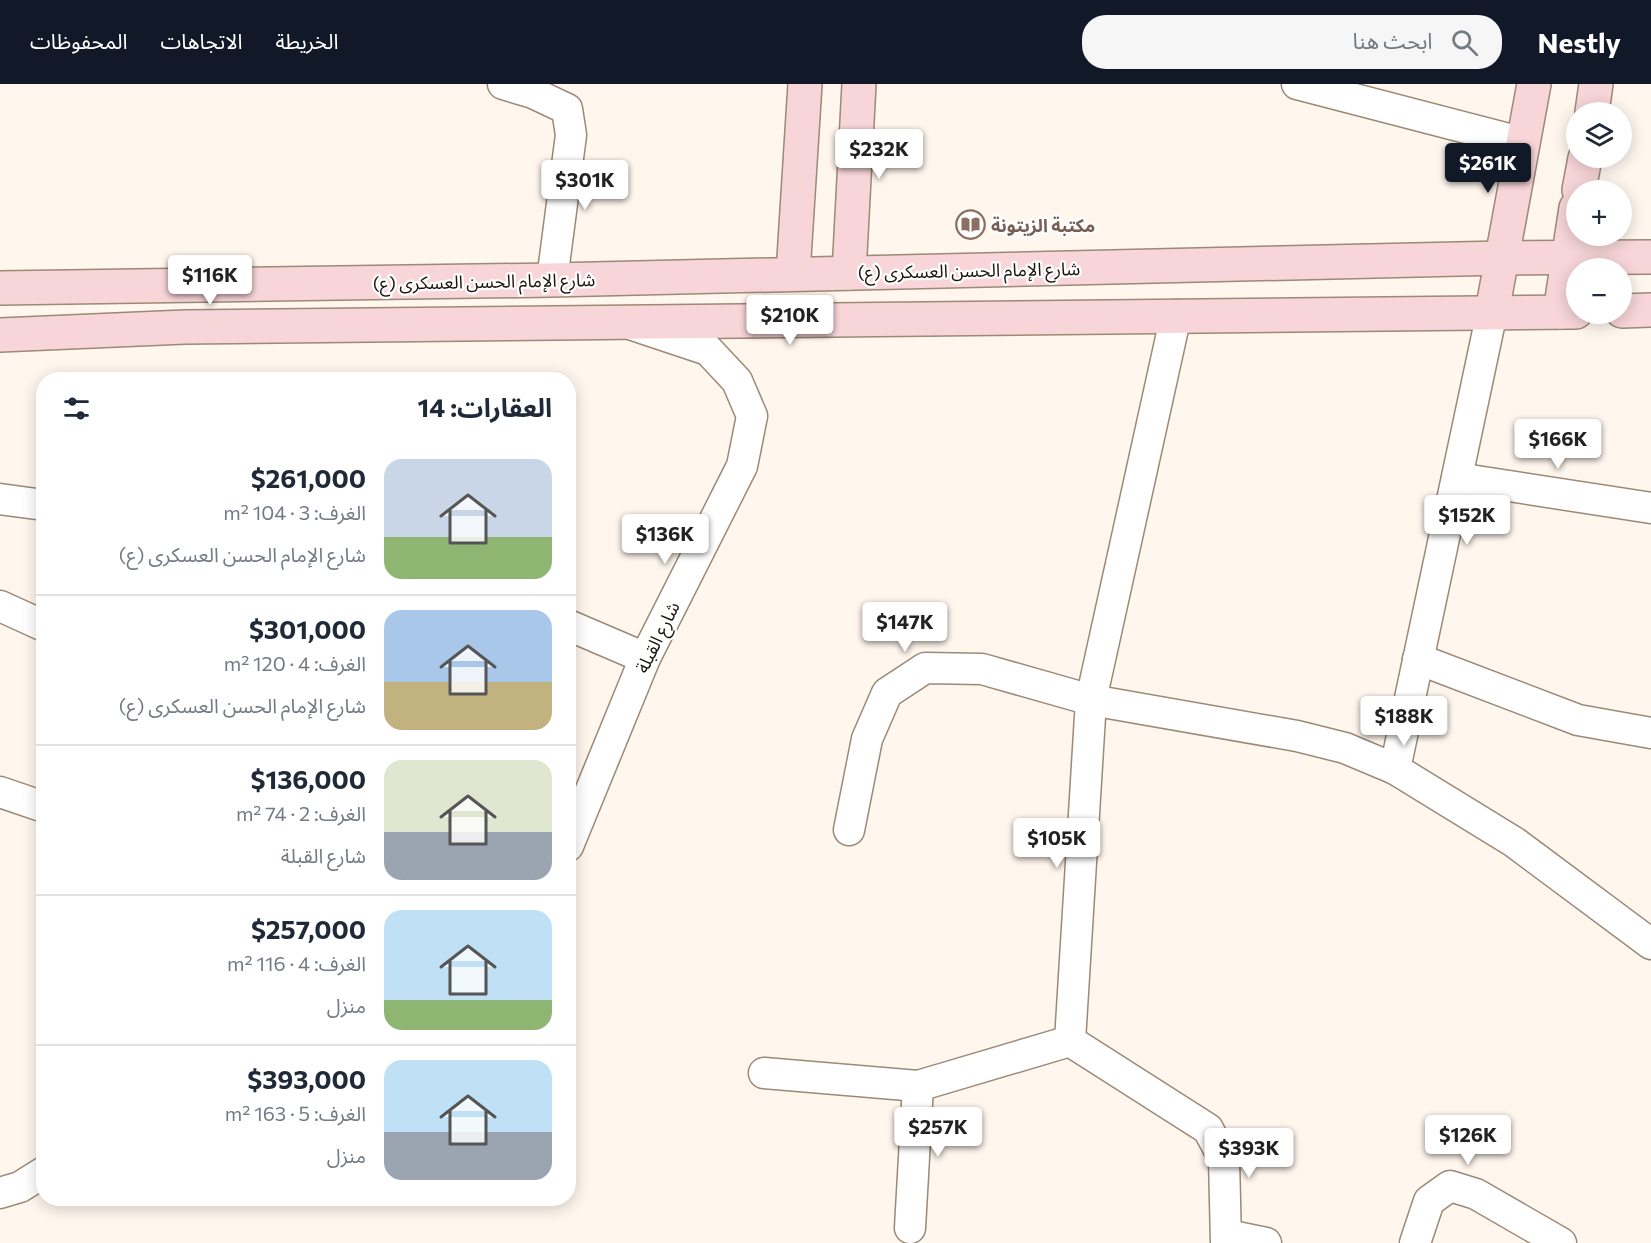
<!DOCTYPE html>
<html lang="ar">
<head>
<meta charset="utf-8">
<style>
	:root { --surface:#fff; --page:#f6f6f7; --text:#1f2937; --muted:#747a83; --line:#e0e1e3; --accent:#111827 }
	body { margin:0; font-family:Commissioner,"Noto Sans Arabic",sans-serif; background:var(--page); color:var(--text); direction:rtl; height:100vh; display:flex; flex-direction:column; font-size:22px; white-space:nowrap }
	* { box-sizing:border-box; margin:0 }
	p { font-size:20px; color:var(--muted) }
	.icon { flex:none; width:33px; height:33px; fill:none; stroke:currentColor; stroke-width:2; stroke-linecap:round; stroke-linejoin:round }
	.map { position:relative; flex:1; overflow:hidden; direction:ltr }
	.drawer { position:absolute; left:36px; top:288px; width:540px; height:834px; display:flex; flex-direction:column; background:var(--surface); border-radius:24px; box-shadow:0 3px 15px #0003; direction:rtl }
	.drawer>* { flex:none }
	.controls { position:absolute; left:1566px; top:18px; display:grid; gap:12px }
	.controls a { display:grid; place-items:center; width:66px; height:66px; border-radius:50%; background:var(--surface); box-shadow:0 3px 15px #0003; font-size:30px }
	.price { position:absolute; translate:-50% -51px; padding:0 14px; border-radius:6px; background:#fff; color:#222; font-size:20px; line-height:39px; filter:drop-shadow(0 2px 3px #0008) }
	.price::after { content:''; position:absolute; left:50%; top:36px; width:18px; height:14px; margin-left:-9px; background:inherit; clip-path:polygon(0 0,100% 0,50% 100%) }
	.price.selected { background:var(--accent); color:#fff }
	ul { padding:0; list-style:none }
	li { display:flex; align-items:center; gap:18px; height:150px; padding:0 24px }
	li+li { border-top:2px solid var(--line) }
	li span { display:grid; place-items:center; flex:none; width:168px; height:120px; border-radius:18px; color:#555 }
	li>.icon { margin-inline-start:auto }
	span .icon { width:72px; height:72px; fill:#fffc; stroke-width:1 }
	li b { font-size:26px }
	h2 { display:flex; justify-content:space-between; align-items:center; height:72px; padding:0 24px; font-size:26px }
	header { display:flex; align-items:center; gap:36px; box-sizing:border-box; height:84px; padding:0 30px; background:var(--accent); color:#fff }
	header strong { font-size:28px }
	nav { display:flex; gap:33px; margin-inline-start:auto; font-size:21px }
	.search { width:420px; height:54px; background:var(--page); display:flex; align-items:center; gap:15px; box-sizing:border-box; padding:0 21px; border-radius:24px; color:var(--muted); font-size:22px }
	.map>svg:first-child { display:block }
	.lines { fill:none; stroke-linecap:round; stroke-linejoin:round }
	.street-casing { stroke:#9c8976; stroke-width:33 }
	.secondary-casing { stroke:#9c8976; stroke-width:36 }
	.street { stroke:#fff; stroke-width:30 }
	.secondary { stroke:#f7d5d8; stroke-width:33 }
	.labels { text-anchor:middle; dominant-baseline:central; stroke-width:4.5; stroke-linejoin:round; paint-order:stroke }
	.education-label { font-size:18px; font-weight:bold; fill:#785e54; stroke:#fff; text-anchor:start }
	.street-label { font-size:18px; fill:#1c150e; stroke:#fff }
</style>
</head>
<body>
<header>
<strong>Nestly</strong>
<div class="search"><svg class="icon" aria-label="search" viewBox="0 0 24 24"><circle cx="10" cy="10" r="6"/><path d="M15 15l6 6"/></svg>ابحث هنا</div>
<nav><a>الخريطة</a><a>الاتجاهات</a><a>المحفوظات</a></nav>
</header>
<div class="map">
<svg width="1651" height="1159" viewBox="0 0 1651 1159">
	<rect width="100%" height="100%" fill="#fff6ee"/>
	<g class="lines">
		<defs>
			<g id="street">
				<path d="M503,0L533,9L567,25L571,51L552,196"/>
				<path d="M1297,0L1524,59"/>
				<path d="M1457,394L1651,424"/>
				<path d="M0,415L44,421"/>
				<path d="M0,522L44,542"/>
				<path d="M568,541L645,574"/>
				<path d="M1418,575L1578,636L1651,649"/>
				<path d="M1395,685L1492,228"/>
				<path d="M0,708L44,723"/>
				<path d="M849,746L867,655L887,609L925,584L982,585L1091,616L1297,652L1345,664L1395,685L1514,758L1651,860"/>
				<path d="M568,762L645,574L742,382L752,332L737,297L708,266L633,241"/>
				<path d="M1070,957L1091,616L1176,231"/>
				<path d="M764,989L918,1002L1070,957L1208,1045L1224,1075L1226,1159"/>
				<path d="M0,1109L20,1103L44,1088"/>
				<path d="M910,1144L918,1002"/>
				<path d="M1227,1151L1266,1159"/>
				<path d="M1415,1159L1429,1117L1450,1102L1476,1110L1561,1159"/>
			</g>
			<g id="secondary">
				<path d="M1592,28L1596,0"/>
				<path d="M1579,106L1585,74"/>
				<path d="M849,189L859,0"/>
				<path d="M793,190L805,0"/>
				<path d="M0,204L552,196L1502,174L1651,173"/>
				<path d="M1622,227L1651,226"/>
				<path d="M1492,228L1534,0"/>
				<path d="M1560,228L1576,124"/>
				<path d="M0,251L185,243L1576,228"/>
			</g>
		</defs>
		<!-- street casing -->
		<use href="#street" class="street-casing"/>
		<!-- secondary casing -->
		<use href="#secondary" class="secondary-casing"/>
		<!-- street -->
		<use href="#street" class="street"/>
		<!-- secondary -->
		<use href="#secondary" class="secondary"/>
	</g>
	<!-- icons -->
	<defs>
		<symbol id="library-ring" viewBox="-11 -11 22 22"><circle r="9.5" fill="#fff" stroke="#8d6e63" stroke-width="1.5"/><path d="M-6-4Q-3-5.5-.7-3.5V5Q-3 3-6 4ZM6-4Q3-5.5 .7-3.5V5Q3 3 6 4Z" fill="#8d6e63"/></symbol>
	</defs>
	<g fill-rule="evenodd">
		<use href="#library-ring" x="954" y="124" width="33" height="33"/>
	</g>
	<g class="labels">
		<!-- education labels -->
		<g class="education-label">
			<text x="991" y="141">مكتبة الزيتونة</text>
		</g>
		<!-- street labels -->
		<g class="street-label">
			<text transform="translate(969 186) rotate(-1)">شارع الإمام الحسن العسکری (ع)</text>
			<text transform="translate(484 197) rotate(-1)">شارع الإمام الحسن العسکری (ع)</text>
			<text transform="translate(657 553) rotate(-64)">شارع القبلة</text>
		</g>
	</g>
</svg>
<div class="controls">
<a><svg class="icon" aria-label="layers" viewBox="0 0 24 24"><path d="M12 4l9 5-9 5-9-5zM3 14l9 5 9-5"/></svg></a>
<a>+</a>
<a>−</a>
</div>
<b class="price" style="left:879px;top:96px">$232K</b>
<b class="price selected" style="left:1488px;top:110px">$261K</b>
<b class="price" style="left:585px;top:127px">$301K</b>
<b class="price" style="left:210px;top:222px">$116K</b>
<b class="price" style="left:790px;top:262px">$210K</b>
<b class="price" style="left:1558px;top:386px">$166K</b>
<b class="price" style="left:1467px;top:462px">$152K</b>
<b class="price" style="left:665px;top:481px">$136K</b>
<b class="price" style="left:905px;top:569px">$147K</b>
<b class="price" style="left:1404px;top:663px">$188K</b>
<b class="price" style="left:1057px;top:785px">$105K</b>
<b class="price" style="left:938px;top:1074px">$257K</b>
<b class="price" style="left:1468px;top:1082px">$126K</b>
<b class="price" style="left:1249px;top:1095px">$393K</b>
<section class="drawer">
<h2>العقارات: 14<svg class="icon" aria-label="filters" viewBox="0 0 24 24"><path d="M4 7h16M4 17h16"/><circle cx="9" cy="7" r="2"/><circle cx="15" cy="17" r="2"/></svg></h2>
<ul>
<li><span style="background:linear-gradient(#c9d6e8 65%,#8fb573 0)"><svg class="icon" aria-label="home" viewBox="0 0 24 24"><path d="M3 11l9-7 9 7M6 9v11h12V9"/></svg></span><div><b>$261,000</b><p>الغرف: 3 · 104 m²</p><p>شارع الإمام الحسن العسکری (ع)</p></div></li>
<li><span style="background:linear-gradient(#a9c7e8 60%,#c2b280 0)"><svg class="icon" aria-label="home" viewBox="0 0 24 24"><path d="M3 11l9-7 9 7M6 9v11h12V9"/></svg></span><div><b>$301,000</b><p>الغرف: 4 · 120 m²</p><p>شارع الإمام الحسن العسکری (ع)</p></div></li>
<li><span style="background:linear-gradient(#dfe7d0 60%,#9aa5b1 0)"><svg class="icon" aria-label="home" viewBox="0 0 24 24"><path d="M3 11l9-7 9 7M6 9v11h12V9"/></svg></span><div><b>$136,000</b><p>الغرف: 2 · 74 m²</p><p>شارع القبلة</p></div></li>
<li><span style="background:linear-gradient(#bfe0f5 75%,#8fb573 0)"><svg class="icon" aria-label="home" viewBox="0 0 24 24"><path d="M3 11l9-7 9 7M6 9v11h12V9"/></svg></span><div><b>$257,000</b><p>الغرف: 4 · 116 m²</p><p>منزل</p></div></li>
<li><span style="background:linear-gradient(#bfe0f5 60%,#9aa5b1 0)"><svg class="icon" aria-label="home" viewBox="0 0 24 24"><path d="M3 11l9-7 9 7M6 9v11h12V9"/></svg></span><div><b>$393,000</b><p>الغرف: 5 · 163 m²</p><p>منزل</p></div></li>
</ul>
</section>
</div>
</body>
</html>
